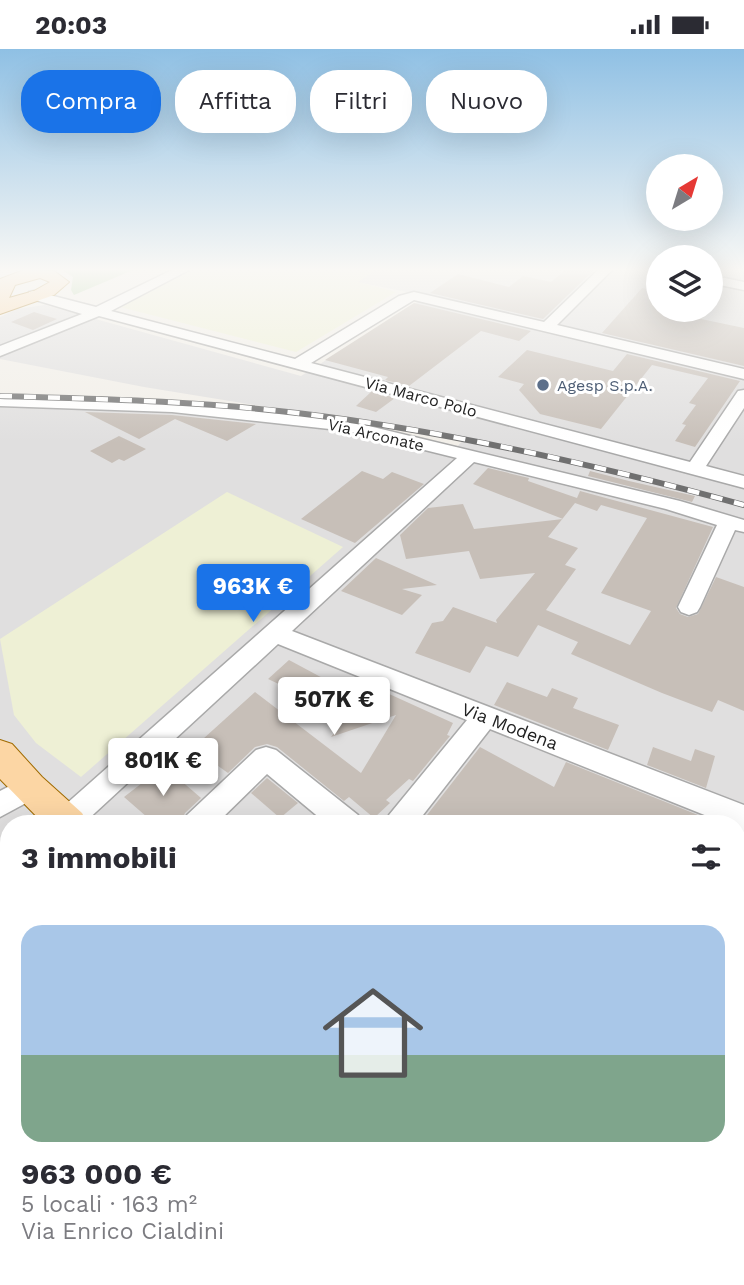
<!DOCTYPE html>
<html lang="it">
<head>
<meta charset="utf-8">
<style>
	:root { --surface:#fff; --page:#f2f2f3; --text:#2b2b33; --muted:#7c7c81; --line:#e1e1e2; --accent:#1a73e8 }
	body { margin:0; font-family:"Work Sans",sans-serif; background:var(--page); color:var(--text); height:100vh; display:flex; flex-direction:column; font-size:26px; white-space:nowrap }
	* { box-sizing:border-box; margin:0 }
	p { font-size:23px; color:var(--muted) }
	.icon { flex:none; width:38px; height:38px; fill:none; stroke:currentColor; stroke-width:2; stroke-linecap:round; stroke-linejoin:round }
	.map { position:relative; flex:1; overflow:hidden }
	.side { position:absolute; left:0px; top:766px; width:746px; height:471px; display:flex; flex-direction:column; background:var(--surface); border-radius:28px 28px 0 0; box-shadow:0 7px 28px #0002 }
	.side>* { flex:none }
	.guide { position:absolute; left:21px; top:21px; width:704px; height:63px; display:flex; gap:14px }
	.needle { width:46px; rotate:38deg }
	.fabs { position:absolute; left:646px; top:105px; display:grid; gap:14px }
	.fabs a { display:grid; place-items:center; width:77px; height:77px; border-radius:50%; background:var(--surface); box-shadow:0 7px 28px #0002; font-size:35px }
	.price { position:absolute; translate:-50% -60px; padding:0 16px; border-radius:7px; background:#fff; color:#222; font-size:23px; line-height:46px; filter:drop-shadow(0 2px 4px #0008) }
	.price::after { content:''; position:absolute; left:50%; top:42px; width:21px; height:16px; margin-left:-10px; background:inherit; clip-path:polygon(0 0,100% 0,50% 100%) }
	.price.active { background:var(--accent); color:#fff }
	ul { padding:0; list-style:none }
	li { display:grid; align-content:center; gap:14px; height:371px; padding:0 21px }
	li+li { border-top:2px solid var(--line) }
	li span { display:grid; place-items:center; height:217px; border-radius:21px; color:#555 }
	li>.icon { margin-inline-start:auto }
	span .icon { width:126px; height:126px; fill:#fffc; stroke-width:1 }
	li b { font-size:30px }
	h2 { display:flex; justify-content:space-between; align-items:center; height:84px; padding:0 21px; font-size:30px }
	.pill { padding:0 24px; border-radius:28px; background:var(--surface); box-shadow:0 7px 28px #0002; font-size:24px; line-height:63px }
	.pill.active { background:var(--accent); color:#fff }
	.status { display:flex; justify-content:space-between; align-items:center; height:49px; padding:0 35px; background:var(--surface); direction:ltr }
	.status svg { height:19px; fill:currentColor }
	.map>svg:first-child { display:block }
	.residential { fill:#e0dfdf; fill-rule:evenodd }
	.farmland { fill:#eef0d5 }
	.forest { fill:#add19e }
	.building { fill:#c7bfb8; fill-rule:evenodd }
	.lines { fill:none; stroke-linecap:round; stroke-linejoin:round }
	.minor-casing { stroke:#a9a9a9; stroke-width:3 }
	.major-casing { stroke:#a06b00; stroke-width:2 }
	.minor { fill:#fff; fill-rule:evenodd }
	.major { fill:#fcd6a4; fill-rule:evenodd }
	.rail-casing { stroke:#707070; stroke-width:6 }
	.rail { stroke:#fff; stroke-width:4.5; stroke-dasharray:12; stroke-linecap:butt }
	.service-dot { fill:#5c6f8a; stroke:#fff; stroke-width:2.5 }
	.labels { text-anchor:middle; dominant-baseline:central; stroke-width:6; stroke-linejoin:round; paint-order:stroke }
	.far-service-label { font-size:16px; fill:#4e5e75; stroke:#fff; text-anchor:start }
	.far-street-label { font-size:16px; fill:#222; stroke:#fff }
	.street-label { font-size:18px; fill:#222; stroke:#fff }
</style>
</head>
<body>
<div class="status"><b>20:03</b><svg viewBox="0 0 49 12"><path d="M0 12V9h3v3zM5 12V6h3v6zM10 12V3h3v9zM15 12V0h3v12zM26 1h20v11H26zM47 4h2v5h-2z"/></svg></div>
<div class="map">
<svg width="744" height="1236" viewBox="0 0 744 1236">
	<rect width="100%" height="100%" fill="#f2efe9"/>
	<!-- residential -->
	<path class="residential" d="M376,221H658V261H710L711,221H744V1236H0V355L179,363L339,380L448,408L464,390L144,338L0,310V268L17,260L45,256L301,327L427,247L357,233ZM9,775H737V1228H9Z"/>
	<!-- farmland -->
	<g class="farmland">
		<path d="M193,221H376L358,233L396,243L296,303L120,258Z"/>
		<path d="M227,443L343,498L81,728L36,694L14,666L0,590Z"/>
	</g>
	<!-- forest -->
	<path class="forest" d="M62,221H133L74,246L71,241L73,228Z"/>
	<!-- building -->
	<g class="building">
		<path d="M565,221H594L543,270L430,244L458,225L509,238L523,227L551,233Z"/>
		<path d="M642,239L658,242V261L744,279V317L602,284Z"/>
		<path d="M414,254L531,282L519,292L481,282L409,337L385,331L388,328L325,311Z"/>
		<path d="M34,263L57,270L33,281L11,273Z"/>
		<path d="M527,301L613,322L627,305L740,332L695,398L675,392L686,376L682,375L696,356L689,354L708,329L652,316L601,380L540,365L519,341L524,335L498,328Z"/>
		<path d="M372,342L395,349L376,363L356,357Z"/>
		<path d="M85,363L172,366L256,375L227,392L175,370L139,390Z"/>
		<path d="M119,387L146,400L124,412L119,410L112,414L90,402Z"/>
		<path d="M488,419L529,429L528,432L577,449L580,442L713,478L676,559L680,565L688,568L698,565L716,528L744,538V662L718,651L712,663L662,644L571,605L578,593L538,576L518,608L486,597L470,624L415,604L432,574L443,572L453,558L497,574L496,571L535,524L480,530L469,502L406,510L400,486L428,459L463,455L474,480L563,470L473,435ZM575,454L597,462L601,456L647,469L601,544L651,562L630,596L546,561L576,520L565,516L578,499L548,488Z"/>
		<path d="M362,422L383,430L392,423L424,435L355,494L301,470Z"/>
		<path d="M590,422L629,432L695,447L692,453L588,427Z"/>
		<path d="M376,509L437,536L402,540L422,546L402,566L341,542Z"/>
		<path d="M289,611L345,641L351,632L363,637L365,634L453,674L447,686L450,687L413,732L409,730L386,751L390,754L374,769L349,748L344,752L277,698L267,695L255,698L228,724L193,699L255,643L361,724L396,666L331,688L347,667L268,630Z"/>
		<path d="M507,633L547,648L552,639L578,649L573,659L619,676L608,701L494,656Z"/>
		<path d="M480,698L554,738L566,713L698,766L696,775H420Z"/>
		<path d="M653,698L691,712L695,700L715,707L706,739L647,716Z"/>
		<path d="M164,717L201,749L185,764L180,775H155L124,748Z"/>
		<path d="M267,729L298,754L280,769L251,744Z"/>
	</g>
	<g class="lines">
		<defs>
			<g id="minor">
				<path d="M172,221H189L111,262L295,310L399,247L414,243L544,273L598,221H612L557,276L744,320V330L414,251L311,314L690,413L738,342L744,341V359L706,417L744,427V439L99,267L0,307V297L82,265L29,249V243L34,242L96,258Z"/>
				<path d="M710,226L744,233V241L710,234Z"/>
				<path d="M0,347L172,353L348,372L680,452L744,471V483L735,481L700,558L697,563L689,566L681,563L678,558L717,476L666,460L474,413L292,582L744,756V808L737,810V782L741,780L737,779V775H727L490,680L416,775H385L389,766L467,671L278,595L83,775H53L56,764L457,409L348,382L172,363L0,357Z"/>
				<path d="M266,698L276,701L358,766L362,775H327L267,725L216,775H183L187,766L256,701Z"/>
				<path d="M29,727L39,731L43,739L39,747L0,768V742Z"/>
				<path d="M144,1228H192L189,1236H141Z"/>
			</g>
			<g id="major">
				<path d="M24,221L54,222L69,233L54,246L0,265V230ZM40,229L50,233L34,242L9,249L15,236Z"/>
				<path d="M0,691L12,695L42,728L82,764L88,775H44L0,730Z"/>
				<path d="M613,1228H673L676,1236H616Z"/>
			</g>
		</defs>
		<!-- minor casing -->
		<use href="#minor" class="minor-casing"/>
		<!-- major casing -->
		<use href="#major" class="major-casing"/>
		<!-- minor -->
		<use href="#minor" class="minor"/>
		<!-- major -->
		<use href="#major" class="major"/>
		<defs>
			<path id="rail" d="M0,347C99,350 198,352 297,364C448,382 597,416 744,456"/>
		</defs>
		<!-- rail casing -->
		<use href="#rail" class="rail-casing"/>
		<!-- rail -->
		<use href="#rail" class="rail"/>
	</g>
	<!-- sky -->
	<linearGradient id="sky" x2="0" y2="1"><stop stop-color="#8fc0e4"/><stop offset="0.56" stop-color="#f9f8f5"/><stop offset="1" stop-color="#f9f8f5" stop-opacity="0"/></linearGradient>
	<rect width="744" height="394" fill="url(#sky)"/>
	<!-- markers -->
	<circle class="service-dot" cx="543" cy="336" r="7"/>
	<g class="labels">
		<!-- far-service labels -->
		<g class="far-service-label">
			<text x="557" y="336">Agesp S.p.A.</text>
		</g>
		<!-- far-street labels -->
		<g class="far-street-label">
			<text transform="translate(421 348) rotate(15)">Via Marco Polo</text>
			<text transform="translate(376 386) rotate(13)">Via Arconate</text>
		</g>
		<!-- street labels -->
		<g class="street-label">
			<text transform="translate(510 677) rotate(21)">Via Modena</text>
		</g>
	</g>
</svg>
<div class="fabs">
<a><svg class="needle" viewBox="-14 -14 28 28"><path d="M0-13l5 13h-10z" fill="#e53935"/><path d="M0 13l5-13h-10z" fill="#7c7c81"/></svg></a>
<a><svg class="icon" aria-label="layers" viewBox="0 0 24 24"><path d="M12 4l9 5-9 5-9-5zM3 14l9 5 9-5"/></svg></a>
</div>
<b class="price active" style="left:253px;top:575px">963K €</b>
<b class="price" style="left:334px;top:688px">507K €</b>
<b class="price" style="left:163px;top:749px">801K €</b>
<div class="guide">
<a class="pill active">Compra</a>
<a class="pill">Affitta</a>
<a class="pill">Filtri</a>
<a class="pill">Nuovo</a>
</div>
<section class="side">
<h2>3 immobili<svg class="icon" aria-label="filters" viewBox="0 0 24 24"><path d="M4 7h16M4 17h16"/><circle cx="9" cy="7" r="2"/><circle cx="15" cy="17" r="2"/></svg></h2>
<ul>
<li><span style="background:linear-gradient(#a9c7e8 60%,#7fa58c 0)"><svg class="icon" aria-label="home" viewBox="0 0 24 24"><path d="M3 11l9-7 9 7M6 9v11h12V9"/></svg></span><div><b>963 000 €</b><p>5 locali · 163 m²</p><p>Via Enrico Cialdini</p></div></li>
</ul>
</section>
</div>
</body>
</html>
